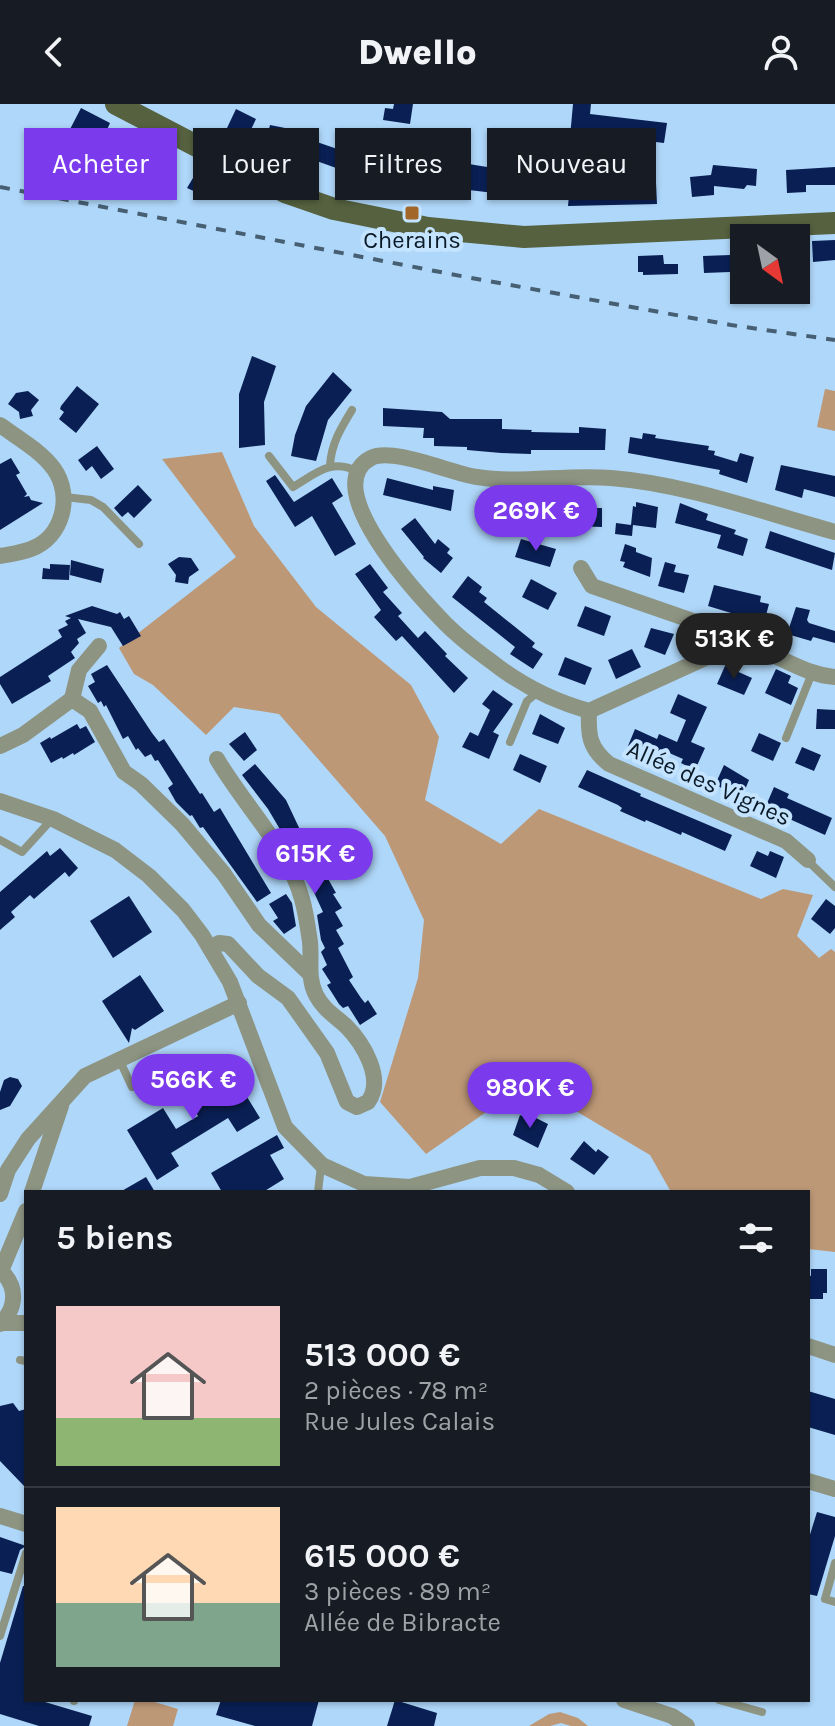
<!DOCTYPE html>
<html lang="fr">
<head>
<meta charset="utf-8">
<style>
	:root { --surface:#171b24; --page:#20242c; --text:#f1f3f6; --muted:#9ea1a6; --line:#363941; --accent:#7c3aed }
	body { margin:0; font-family:Karla,sans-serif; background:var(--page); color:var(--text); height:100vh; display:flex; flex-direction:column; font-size:30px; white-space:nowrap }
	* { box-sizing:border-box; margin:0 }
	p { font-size:26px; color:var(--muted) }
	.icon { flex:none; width:44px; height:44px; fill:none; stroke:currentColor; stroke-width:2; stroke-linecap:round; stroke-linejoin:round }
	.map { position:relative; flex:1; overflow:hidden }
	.side { position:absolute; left:24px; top:1086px; width:786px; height:512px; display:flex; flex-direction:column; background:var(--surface); border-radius:0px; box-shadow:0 2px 6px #0004 }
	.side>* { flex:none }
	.banner { position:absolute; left:24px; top:24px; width:788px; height:72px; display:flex; gap:16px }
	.needle { width:52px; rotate:147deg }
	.controls { position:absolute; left:730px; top:120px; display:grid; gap:16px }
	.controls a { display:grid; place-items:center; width:80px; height:80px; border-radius:0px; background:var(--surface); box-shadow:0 2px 6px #0004; font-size:40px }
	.price { position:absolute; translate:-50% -68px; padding:0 18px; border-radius:28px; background:var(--accent); color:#fff; font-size:26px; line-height:52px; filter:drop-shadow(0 2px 4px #0008) }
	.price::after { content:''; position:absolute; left:50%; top:48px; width:24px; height:18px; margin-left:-12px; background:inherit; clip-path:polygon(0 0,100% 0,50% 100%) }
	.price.current { background:#222; color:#fff }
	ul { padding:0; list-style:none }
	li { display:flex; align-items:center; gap:24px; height:200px; padding:0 32px }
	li+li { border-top:2px solid var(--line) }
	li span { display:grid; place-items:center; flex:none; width:224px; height:160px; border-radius:0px; color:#555 }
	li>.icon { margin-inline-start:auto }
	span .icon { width:96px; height:96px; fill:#fffc; stroke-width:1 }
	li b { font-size:34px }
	h2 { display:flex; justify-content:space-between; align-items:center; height:96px; padding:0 32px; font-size:34px }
	.tag { padding:0 28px; border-radius:0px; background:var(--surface); box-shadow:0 2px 6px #0004; font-size:28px; line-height:72px }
	.tag.current { background:var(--accent); color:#fff }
	header { display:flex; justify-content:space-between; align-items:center; height:104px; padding:0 32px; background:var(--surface); font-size:36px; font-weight:800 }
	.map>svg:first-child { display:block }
	.green { fill:#bd9877 }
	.building { fill:#0a2055 }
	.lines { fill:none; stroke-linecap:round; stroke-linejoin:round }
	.service { stroke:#8d9482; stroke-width:8 }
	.minor { stroke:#8d9482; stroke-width:16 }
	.primary { stroke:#55613f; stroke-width:22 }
	.rail { stroke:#475f73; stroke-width:4; stroke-dasharray:10 10; stroke-linecap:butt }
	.poi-dot { fill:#a26728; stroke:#c3e3ff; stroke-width:3 }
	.labels { text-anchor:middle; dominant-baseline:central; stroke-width:8; stroke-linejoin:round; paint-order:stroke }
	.poi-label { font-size:24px; fill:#0b1a26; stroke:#c3e3ff }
	.street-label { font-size:24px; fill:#0b1a26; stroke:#c3e3ff }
</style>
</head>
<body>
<header><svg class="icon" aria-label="back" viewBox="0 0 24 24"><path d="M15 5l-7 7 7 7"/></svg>Dwello<svg class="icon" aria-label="person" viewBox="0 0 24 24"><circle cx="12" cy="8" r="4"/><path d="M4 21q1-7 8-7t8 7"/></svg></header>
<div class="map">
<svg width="835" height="1622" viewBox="0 0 835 1622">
	<rect width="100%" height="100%" fill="#afd7f9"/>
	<!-- green -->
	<g class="green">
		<path d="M825,285L835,287V327L817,323Z"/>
		<path d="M222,348L254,422L316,503L411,581L439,633L425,696L501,740L539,705L761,795L783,785L813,791L797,832L819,854L831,845L835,848V1148L808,1145V1088H671L650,1051L554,994L502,997L426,1050L380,998L418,874L424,816L385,732L279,610L234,603L206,631L153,581L134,570L119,544L236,453L162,355Z"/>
		<path d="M135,1596H148L178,1605L173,1622H127Z"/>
		<path d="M560,1608L578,1614L588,1622H571L561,1619L550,1622H529L549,1610Z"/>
	</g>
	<!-- building -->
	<g class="building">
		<path d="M394,0H413L410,20L383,16L385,4L393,5Z"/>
		<path d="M573,0H591L590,10L667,19L664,39L598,31L592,82L656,79L657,100L568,102L571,68L579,69L580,60H583L584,34L570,33Z"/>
		<path d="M81,4L110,19L106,28L144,48L149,38L167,47L162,56L168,59L159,78L97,45L94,50L75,40L77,36L67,31Z"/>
		<path d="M236,5L256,15L247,34L227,24Z"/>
		<path d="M270,21L285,24L280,43L265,40Z"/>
		<path d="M501,24L524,27L522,46L499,43Z"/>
		<path d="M317,38L346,48L339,65L311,55Z"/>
		<path d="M384,38L404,43L397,78L369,70L372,55L381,56Z"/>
		<path d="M432,54L518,68V61L543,64L540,88L527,86L528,82L505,79L503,90L443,83L444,76L429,74Z"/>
		<path d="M713,61L757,65L756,82L747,81L744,85L714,82V91L692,93L690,73L711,71Z"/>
		<path d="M835,63V81H806V88L787,89L786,66Z"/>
		<path d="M196,69L217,82L209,94L187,84Z"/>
		<path d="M835,136V156L813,158L812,137Z"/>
		<path d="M663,151L664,160H678V170L643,171V168H638V152Z"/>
		<path d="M730,151V168L704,169L703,152Z"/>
		<path d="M252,252L276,262L264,298L265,341L239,344V290Z"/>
		<path d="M333,268L352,286L328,316L316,357L291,352L295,331L306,302Z"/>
		<path d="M77,282L99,300L76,329L59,315L64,308L60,305L61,302Z"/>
		<path d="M28,287L39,296L31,306L33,312L20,315L19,308L8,300L16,289Z"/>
		<path d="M383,304L442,308L450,315H502V325L532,326L531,328L579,329V323L606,325L605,346H531V350L501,349L467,346V343L434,342V334H423L424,324L383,322Z"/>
		<path d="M643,329L656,331L655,334L709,342L708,346L715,347L714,351L737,358L740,349L754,353L747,379L719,370L720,366L628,349L630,333L642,335Z"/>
		<path d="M97,342L114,365L101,375L92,362L86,367L78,356Z"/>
		<path d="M11,354L20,369L16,371L27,390L24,393L29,392L31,396L43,399L0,426V360Z"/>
		<path d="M781,361L835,372V393L804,385L802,394L775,386Z"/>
		<path d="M275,371L294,398L332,374L343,392L332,399L356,440L335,452L312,412L295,423L266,377Z"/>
		<path d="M387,374L433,386V382L454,386L451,407L383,391Z"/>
		<path d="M138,381L152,396L134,414L128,408L122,413L114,404Z"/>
		<path d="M492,392L549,393L548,411L511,409L483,413V395H492Z"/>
		<path d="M636,398L658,403L656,424L633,421L632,432L615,430L616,419L631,421L633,402L636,403Z"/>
		<path d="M680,399L708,410L706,416L736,426L734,430L748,435L743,452L717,444L721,431L675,419Z"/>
		<path d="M575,404H602V423L575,422Z"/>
		<path d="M415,414L435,440L438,435L450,445L447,449L453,454L441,469L423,454L424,453L401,425Z"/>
		<path d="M770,427L835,449L832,466L765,444Z"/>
		<path d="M521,435L556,445L550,463L515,453Z"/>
		<path d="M625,440L636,444V448L652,454L650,473L623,463L625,458L620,457Z"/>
		<path d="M179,453L191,454L199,466L189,473L188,480L175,478L176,471L168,460Z"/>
		<path d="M71,456L104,465L101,479L70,471Z"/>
		<path d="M665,458L676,461L674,468L689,471L684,489L658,482Z"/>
		<path d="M50,460L70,461L69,476L42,475L43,464L50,465Z"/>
		<path d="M370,460L388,484L383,488L402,509L398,512L418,534L425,527L447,550L445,552L468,574L454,589L402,532L396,537L374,513L381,506L355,470Z"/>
		<path d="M468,472L482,483L479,488L487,494L484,498L535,539L532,543L543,550L533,565L510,550L515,543L452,493Z"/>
		<path d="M531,475L557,489L548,506L522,493Z"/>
		<path d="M714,481L761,492L760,498L769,500L764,519L708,502Z"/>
		<path d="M92,502L117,510L120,508L124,515L129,512L141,532L123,542L111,523L78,515L86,529L77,535L79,539L71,548L75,554L48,572L51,577L12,600L0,580V573L62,533L58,526L68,521L65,517L71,514L65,512Z"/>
		<path d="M585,502L611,512L604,532L577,522Z"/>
		<path d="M796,503L810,506L807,516L809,519L835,527V539L813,533L811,537L787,530Z"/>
		<path d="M651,524L674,530L665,551L644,543Z"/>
		<path d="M632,545L641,563L616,575L608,556Z"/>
		<path d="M565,553L592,564L585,581L558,571Z"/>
		<path d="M107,561L152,629L159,638L164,635L200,690L202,689L214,708L220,704L271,789L257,798L203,723L200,724L192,711L190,712L176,698L168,684L173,680L158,656L155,657L151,650L145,653L138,644L136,646L128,632L123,635L106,601L104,603L101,597L98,599L88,582L95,578L91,570Z"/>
		<path d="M725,562L752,574L744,591L717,580Z"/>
		<path d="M776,565L791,572L788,579L798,584L791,601L765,589Z"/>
		<path d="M493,586L513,600L493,628L499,631L489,655L462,643L470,628L478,632L490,606L482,600Z"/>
		<path d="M678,590L707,603L691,638L705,644L695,666L681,659L683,655L660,645L656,653L628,642L635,625L657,635L659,630L677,638L686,616L670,609Z"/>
		<path d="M817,605L835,606V625H816Z"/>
		<path d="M540,610L565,624L558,640L532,630Z"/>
		<path d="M77,620L80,625L86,622L95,638L74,651L73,649L63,655L62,653L51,659L40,639L50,633L51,635Z"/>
		<path d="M245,628L257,646L244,657L229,640Z"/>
		<path d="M759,629L781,639L773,657L751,647Z"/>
		<path d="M802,643L821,651L814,667L795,659Z"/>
		<path d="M520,650L547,662L540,679L513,666Z"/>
		<path d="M255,660L286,696L302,730L324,763L322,764L336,789L333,790L342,804L335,808L343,822L336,826L344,840L338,844L353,873L349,876L361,894L365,899L368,896L377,910L360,921L348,902L343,904L339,900L327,881L331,879L322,865L327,861L321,848L325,844L321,836L317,811L323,808L312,784L314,783L268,705L242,671Z"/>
		<path d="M724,661L749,676L742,693L715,681Z"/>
		<path d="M587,666L641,690L640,692L732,731L725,747L682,728L681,731L646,716L645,718L620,707L622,704L618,701L578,683Z"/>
		<path d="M774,683L789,690L787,694L832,714L825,731L765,704Z"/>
		<path d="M60,744L78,764L69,773L65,768L34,795L30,791L11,808L15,813L0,826V788L47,747L50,752Z"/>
		<path d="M757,747L768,752L770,747L784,753L776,774L750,762Z"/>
		<path d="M286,790L292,799L296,822L284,830L273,817L278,814L269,800Z"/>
		<path d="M129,792L152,828L113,854L90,817Z"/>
		<path d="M826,795L835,802V824L830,830L811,815Z"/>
		<path d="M140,871L164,907L135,926L132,924L129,939L102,897Z"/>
		<path d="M229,964L260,1014L237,1028L228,1014L171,1049L179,1062L157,1076L127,1026L163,1004L176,1025L198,1012L185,991Z"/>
		<path d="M10,973L18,975L22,982L10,1002L0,1006V988L4,976Z"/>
		<path d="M520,1011L529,1014L530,1011L548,1020L538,1044L513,1031Z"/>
		<path d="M277,1031L284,1044L270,1051L284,1075L263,1088H222L211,1069Z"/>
		<path d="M584,1037L596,1048L598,1045L609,1053L594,1071L570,1055Z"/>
		<path d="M146,1073L155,1088H120Z"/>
		<path d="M811,1165H827V1189H823V1195H808V1171L811,1172Z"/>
		<path d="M808,1287L835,1295V1331L808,1323Z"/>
		<path d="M13,1299L19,1307L26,1305V1384L0,1357V1302Z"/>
		<path d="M817,1408L835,1413V1432L817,1492L808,1490V1437Z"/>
		<path d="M0,1433L26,1442L20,1446L12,1470L0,1467Z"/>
		<path d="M23,1482H26V1596H46L45,1598L92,1612L89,1622H39L0,1610V1559Z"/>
		<path d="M221,1596H319L312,1622H255L216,1611Z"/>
		<path d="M395,1596L437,1609L434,1622H387Z"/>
	</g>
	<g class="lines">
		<!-- service -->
		<g class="service">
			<path d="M269,352L293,383C315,370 332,353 358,368"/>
			<path d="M330,362C331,340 341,324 352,306"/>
			<path d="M65,393L91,396L103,403L139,440"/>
			<path d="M786,634L812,569"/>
			<path d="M510,638L527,597L537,589"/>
			<path d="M0,736L22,748L52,715"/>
			<path d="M808,757L835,783"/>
			<path d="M119,955L132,983"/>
			<path d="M318,1088L321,1062"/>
			<path d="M20,1256L26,1257"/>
			<path d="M835,1459L825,1495L835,1498"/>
			<path d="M0,1532L26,1449"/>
			<path d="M719,1596L762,1608"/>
			<path d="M74,1597V1596"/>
		</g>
		<!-- minor -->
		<g class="minor">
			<path d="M0,321C18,334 41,347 54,365C73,392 63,433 31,445C21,449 10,450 0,452"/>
			<path d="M835,428C762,408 687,380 611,374C567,370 520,380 477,373C450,369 393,343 371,354C317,382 417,490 441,515C455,530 474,545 492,558C521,581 553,597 589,607L725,545C769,537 794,570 835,573"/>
			<path d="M581,464L592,482L696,518L713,527L725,545"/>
			<path d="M72,595L79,566L99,542"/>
			<path d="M589,607C588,631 589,644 609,660L786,737L808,756"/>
			<path d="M0,642L23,631L72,595L90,607L124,668L141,680L182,720L224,770L259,821L309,869"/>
			<path d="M0,697L53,715L115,746L149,772L183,806L202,831L230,878L285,1023L322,1061L364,1080L410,1083L480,1064H514L539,1071L567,1088"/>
			<path d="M210,844L219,839L228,840L258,872L288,894L327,949L347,998L357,1003L368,998C385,975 363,939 346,922C335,912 323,905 316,891C307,873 312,857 310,838C308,824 306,809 302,795C288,744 243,700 217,655"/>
			<path d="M32,1088L61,1002"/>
			<path d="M0,1090L8,1066L28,1035L85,972L239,899"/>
			<path d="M0,1166C18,1182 17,1204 0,1220"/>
			<path d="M1,1167L26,1107"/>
			<path d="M2,1219H26"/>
			<path d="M808,1242L835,1251"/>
			<path d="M808,1377L835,1385"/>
			<path d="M0,1412L26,1420"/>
			<path d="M624,1596L672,1612L687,1622"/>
		</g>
		<!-- primary -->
		<path class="primary" d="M116,0L285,88L334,105L428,124L524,133L835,119"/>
		<!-- rail -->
		<path class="rail" d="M0,83L466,173L731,221L835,236"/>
	</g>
	<!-- markers -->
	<rect class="poi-dot" x="404" y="101" width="16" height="16" rx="4"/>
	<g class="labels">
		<!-- poi labels -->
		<g class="poi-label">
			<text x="412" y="136">Cherains</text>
		</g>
		<!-- street labels -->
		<g class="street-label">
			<text transform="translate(709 679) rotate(24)">Allée des Vignes</text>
		</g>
	</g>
</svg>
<div class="controls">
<a><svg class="needle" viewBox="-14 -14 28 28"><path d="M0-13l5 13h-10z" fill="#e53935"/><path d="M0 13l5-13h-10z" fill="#9ea1a6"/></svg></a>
</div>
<b class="price" style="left:536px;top:449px">269K €</b>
<b class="price current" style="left:734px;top:577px">513K €</b>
<b class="price" style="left:315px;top:792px">615K €</b>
<b class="price" style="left:193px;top:1018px">566K €</b>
<b class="price" style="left:530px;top:1026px">980K €</b>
<div class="banner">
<a class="tag current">Acheter</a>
<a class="tag">Louer</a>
<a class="tag">Filtres</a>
<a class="tag">Nouveau</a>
</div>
<section class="side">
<h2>5 biens<svg class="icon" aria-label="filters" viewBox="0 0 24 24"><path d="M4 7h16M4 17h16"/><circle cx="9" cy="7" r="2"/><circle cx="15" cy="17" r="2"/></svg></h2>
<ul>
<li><span style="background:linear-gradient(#f6c9c9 70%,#8fb573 0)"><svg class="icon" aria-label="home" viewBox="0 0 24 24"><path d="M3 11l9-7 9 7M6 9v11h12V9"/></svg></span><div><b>513 000 €</b><p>2 pièces · 78 m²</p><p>Rue Jules Calais</p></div></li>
<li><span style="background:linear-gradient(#ffd9b3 60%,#7fa58c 0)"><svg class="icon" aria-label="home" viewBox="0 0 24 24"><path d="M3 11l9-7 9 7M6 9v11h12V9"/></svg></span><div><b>615 000 €</b><p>3 pièces · 89 m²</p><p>Allée de Bibracte</p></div></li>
</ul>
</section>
</div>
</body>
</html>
